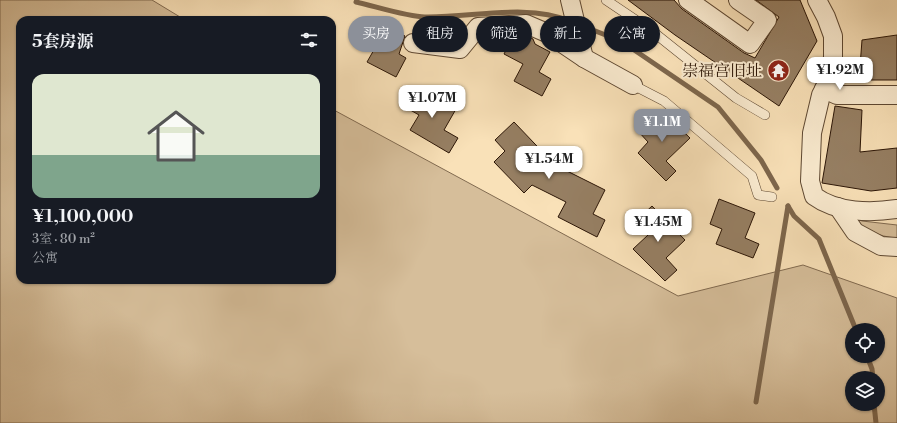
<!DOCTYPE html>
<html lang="zh">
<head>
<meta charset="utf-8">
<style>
	:root { --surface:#171b24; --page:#242831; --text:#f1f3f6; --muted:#9ea1a6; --accent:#8c9099 }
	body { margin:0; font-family:"Libre Bodoni","Noto Serif SC",serif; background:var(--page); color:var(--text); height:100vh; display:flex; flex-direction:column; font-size:15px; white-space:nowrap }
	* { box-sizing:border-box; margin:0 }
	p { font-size:13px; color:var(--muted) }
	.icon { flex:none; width:22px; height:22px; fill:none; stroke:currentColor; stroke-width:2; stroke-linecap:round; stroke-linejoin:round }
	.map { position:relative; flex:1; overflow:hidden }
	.drawer { position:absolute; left:16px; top:16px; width:320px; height:268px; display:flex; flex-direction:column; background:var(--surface); border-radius:12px; box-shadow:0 1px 3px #0004 }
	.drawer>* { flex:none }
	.guide { position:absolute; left:348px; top:16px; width:380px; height:36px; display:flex; gap:8px }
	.tools { position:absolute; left:845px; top:323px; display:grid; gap:8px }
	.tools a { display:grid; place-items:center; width:40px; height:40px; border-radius:50%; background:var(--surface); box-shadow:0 1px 3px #0004; font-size:20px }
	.price { position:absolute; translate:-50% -34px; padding:0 9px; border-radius:8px; background:#fff; color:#222; font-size:13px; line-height:26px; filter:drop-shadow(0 1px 2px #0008) }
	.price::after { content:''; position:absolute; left:50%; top:24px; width:12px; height:9px; margin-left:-6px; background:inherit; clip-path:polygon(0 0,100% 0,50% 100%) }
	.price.selected { background:var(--accent); color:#fff }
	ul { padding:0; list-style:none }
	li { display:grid; align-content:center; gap:8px; height:212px; padding:0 16px }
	li span { display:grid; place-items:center; height:124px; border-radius:12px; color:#555 }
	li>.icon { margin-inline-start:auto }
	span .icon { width:72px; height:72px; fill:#fffc; stroke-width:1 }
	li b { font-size:17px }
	h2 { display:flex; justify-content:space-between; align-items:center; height:48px; padding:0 16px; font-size:17px }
	.pill { padding:0 14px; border-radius:18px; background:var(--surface); box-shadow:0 1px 3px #0004; font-size:14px; line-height:36px }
	.pill.selected { background:var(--accent); color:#fff }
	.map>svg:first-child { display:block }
	.green { fill:#d6be9a; stroke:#806a50; fill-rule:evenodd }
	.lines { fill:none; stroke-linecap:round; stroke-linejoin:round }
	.stream { stroke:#7d664c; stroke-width:5 }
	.building { fill:#967f63; stroke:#2b1506 }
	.lane-casing { stroke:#5e4832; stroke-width:10 }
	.street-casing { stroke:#5e4832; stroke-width:20 }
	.lane { stroke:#fbecd1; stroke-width:9 }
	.street { stroke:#fbecd1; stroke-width:18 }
	.labels { text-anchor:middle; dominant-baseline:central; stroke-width:4; stroke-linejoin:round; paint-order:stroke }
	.poi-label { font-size:16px; fill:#2b1506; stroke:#fbecd1; text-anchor:end }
</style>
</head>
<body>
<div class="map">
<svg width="897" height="423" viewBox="0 0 897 423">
	<rect width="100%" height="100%" fill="#f9e1b8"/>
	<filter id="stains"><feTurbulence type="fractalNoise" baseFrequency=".005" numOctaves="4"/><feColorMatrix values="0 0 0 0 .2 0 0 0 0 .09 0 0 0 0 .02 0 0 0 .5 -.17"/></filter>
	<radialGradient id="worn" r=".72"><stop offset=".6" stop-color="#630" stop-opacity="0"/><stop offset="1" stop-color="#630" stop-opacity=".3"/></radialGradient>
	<!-- green -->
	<g class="green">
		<path d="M0,0H152L185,20H20V280H332V109L678,296L803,265L897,298V423H0ZM852,330H878V356H852ZM852,378H878V404H852Z"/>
		<path d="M850,217L862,221L897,225V238C878,237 864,229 850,217Z"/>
	</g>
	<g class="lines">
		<!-- stream -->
		<g class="stream">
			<path d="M357,0L356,2C374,6 408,17 425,17C472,18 525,3 570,21"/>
			<path d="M580,25L621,41L718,107L761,160L777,188"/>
			<path d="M788,206L794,216L819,239L856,330"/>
			<path d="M867,356L872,369L873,378"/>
			<path d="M756,402L788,206"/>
			<path d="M874,404L876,423"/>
		</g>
	</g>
	<!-- building -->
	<g class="building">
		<path d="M628,0H674L682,9L744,53L755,58L779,17L756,0H800L817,41L779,106L675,35Z"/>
		<path d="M370,18L405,36L399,54L406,58L396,77L367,62L375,48L359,39Z"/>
		<path d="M514,35H524L529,37L533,39L535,44L550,52L539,72L551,79L542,96L514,81L523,64L504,54Z"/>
		<path d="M897,35V80H859L862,40Z"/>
		<path d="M417,86L456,109L444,130L458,138L449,153L410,130L419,115L405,107Z"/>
		<path d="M835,106L862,110L860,152L897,148V188L871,191L822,183Z"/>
		<path d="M660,109L690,138L666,161L676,171L666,181L638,153L648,142L638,131Z"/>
		<path d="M514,122L555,165L605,190L593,214L605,220L597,237L558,217L566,202L532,185L524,193L494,162L505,151L495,140Z"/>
		<path d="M719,199L755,213L745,238L759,244L753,258L716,244L722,229L710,224Z"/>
		<path d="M652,206L685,240L666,258L677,270L665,281L633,249L648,235L635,222Z"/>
	</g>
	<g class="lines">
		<defs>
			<g id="lane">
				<path d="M606,0L652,31L736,98L765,115"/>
				<path d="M633,85L664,101L752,176L758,195L772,197"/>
			</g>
			<g id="street">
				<path d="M570,0L584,58"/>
				<path d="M688,0L750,44L767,20L738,0"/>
				<path d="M817,0L826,17L833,36V57L830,78L821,95L812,133L810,181L814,196C837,213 871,213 897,209"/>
				<path d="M413,43L460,49L478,27L526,24L547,33L584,58L633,85"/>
				<path d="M824,89L837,95H897"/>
				<path d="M838,207L855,232L881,246L897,247"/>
			</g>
		</defs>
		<!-- lane casing -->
		<use href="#lane" class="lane-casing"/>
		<!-- street casing -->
		<use href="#street" class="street-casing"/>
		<!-- lane -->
		<use href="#lane" class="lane"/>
		<!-- street -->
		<use href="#street" class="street"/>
	</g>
	<!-- icons -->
	<defs>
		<symbol id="temple-disc" viewBox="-11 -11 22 22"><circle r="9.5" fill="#8f2418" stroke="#fbecd1"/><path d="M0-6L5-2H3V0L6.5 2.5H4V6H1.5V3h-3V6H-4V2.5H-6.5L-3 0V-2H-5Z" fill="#fff"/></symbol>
	</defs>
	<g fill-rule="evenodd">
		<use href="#temple-disc" x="766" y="58" width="25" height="25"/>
	</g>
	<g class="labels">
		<!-- poi labels -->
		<g class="poi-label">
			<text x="762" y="71">崇福宫旧址</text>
		</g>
	</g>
	<rect width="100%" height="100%" filter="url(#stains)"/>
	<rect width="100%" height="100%" fill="url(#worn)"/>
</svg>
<div class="tools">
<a><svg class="icon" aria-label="locate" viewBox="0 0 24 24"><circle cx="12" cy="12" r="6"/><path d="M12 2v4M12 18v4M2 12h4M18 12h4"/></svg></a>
<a><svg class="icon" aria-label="layers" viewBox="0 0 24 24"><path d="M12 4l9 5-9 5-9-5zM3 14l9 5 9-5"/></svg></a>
</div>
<b class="price" style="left:840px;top:91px">¥1.92M</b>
<b class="price" style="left:432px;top:119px">¥1.07M</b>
<b class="price selected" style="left:662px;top:143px">¥1.1M</b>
<b class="price" style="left:549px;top:180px">¥1.54M</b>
<b class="price" style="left:658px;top:243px">¥1.45M</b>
<div class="guide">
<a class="pill selected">买房</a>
<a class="pill">租房</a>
<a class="pill">筛选</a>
<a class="pill">新上</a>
<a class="pill">公寓</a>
</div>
<section class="drawer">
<h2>5套房源<svg class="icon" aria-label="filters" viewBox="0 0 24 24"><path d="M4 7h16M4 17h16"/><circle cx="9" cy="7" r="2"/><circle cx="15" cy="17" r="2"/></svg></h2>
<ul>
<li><span style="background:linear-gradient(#dfe7d0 65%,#7fa58c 0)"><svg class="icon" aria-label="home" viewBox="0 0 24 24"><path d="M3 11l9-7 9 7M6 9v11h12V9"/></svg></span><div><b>¥1,100,000</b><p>3室 · 80 m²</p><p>公寓</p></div></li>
</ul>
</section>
</div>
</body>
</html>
